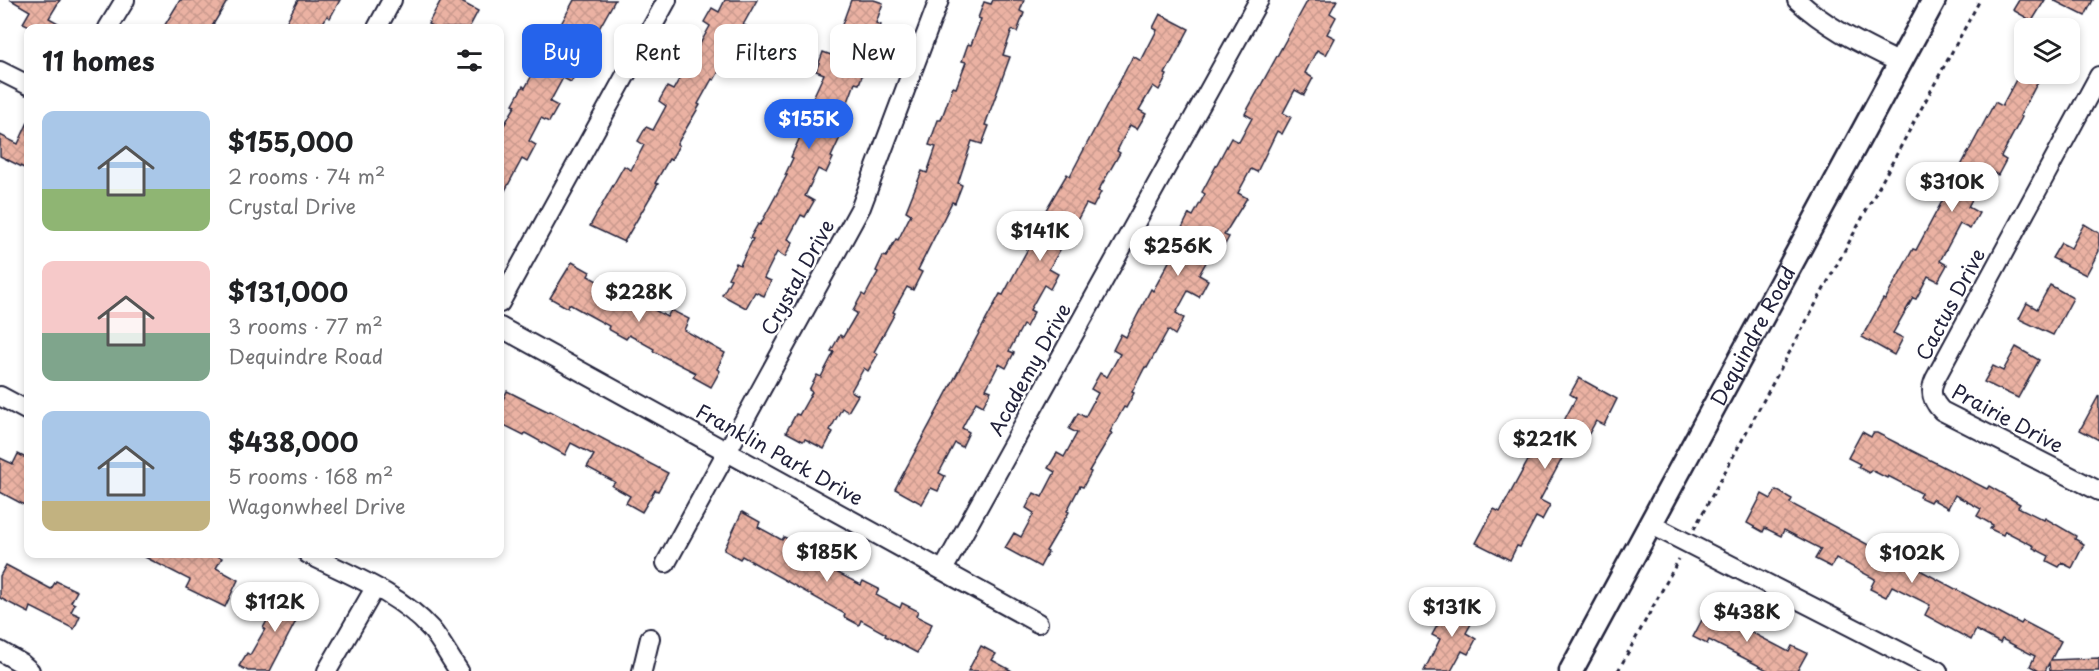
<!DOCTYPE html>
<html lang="en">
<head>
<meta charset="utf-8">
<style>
	:root { --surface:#fff; --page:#f6f6f6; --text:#202124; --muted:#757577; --accent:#2563eb }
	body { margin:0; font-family:"Playpen Sans",sans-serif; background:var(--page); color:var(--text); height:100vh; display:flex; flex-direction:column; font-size:22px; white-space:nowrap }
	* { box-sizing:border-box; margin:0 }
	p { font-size:20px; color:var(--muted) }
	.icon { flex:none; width:33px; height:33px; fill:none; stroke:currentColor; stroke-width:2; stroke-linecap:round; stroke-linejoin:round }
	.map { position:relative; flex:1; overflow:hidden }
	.side { position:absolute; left:24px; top:24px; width:480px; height:534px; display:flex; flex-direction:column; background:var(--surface); border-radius:12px; box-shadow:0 3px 9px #0003 }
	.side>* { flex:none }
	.hud { position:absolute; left:522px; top:24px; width:570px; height:54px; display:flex; gap:12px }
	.fabs { position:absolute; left:2014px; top:18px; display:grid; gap:12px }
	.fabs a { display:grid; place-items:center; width:66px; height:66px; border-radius:12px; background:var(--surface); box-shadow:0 3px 9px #0003; font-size:30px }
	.price { position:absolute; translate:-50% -51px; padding:0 14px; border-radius:21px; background:#fff; color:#222; font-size:20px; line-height:39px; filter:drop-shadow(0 2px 3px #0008) }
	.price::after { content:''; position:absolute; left:50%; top:36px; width:18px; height:14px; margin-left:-9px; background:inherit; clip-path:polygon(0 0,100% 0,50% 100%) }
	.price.on { background:var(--accent); color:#fff }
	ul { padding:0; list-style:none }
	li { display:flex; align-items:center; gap:18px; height:150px; padding:0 18px }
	li span { display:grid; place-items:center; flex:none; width:168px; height:120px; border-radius:12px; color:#555 }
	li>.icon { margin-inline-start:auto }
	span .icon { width:72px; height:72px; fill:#fffc; stroke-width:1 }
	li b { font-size:26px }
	h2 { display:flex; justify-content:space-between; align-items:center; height:72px; padding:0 18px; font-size:26px }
	.tag { padding:0 21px; border-radius:12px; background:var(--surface); box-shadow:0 3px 9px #0003; font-size:21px; line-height:54px }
	.tag.on { background:var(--accent); color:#fff }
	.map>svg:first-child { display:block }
	.building { fill:url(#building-cross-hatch); stroke:#22223b; stroke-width:1.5 }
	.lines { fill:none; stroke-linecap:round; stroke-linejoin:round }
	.minor-casing { stroke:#22223b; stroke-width:22 }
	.major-casing { stroke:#22223b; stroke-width:27 }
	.path { stroke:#22223b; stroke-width:3; stroke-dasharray:4.5 4.5; stroke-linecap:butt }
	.minor { stroke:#fff; stroke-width:18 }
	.major { stroke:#fff; stroke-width:22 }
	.labels { text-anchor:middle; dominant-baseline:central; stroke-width:5; stroke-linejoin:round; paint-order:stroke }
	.street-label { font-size:20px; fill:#22223b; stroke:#fff }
</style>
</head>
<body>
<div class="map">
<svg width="2099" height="671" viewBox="0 0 2099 671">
	<defs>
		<pattern id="building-cross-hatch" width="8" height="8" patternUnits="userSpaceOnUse" patternTransform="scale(1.5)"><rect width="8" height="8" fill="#ebb2a3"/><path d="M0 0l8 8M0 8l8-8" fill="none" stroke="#c9998d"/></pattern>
	</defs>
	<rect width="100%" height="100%" fill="#fff"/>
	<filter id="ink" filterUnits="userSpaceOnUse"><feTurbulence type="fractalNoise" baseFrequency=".0167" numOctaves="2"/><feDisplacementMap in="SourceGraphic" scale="12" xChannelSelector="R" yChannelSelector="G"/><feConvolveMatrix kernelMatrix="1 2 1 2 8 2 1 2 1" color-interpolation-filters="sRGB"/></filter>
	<g filter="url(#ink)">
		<!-- building -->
		<g class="building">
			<path d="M11,0H60L49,18L67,28H34L23,23L30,11Z"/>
			<path d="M180,0H228L211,28H163Z"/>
			<path d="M298,0H340L330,18L327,16L320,28H283Z"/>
			<path d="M441,0H458L478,11L469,28H435L428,24Z"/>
			<path d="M574,0H615L591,43L589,42L577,64L580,66L571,82L563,78L550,102L558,106L549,122L541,118L529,141L536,145L527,162L522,159L500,200V125L503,127L516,105L513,104L523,86L525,88L537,66L535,64L544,46L548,48Z"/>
			<path d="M725,0H757L743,25L746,26L737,41L734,39L720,64L722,66L714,80L712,79L698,104L700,105L677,144L679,145L671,160L669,159L655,183L658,184L624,242L590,226L624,166L631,170L644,145L638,141L646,127L653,130L666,106L659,101L667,87L673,90L687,65L681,62L689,47L696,51L710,26L704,22L712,8L719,12Z"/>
			<path d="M851,0H874L883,3L876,23L881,25L875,42L870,40L860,66L865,68L859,84L855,83L845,110L852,112L831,157L833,158L826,173L818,169L805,196L814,201L805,217L801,215L788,239L793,242L785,257L777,252L764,278L771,281L764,296L755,292L746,308L722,295L731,279L728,278L736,263L740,265L753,239L750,238L758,224L760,225L787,175H785L793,158L791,157L810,115L806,113L824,74L816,71L823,52L831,55Z"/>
			<path d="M993,0H1024L1020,11L1024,13L1017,32L1012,30L1003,55L1010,57L985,125L989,126L982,144L972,141L958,183L962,185L955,203L952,202L918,270L922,272L913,290L907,287L893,312L895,313L874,352L878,354L868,371L864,368L851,391L858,395L848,412L842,408L830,430L833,432L824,449L805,439L803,441L786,432L796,414L799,415L812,392L809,390L817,375L821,377L834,352L831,351L840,335L843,337L857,313L853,311L862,294L865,296L878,272L876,271L883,256L886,257L896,239L898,240L911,214L906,211L922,171L927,173L936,147L929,145L938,120H941L953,87L956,88L966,62L962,61L968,44L971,45L981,19L978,18L984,2L991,4Z"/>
			<path d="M1308,0H1337L1330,13L1336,17L1327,34L1335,38L1326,55L1317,50L1305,73L1313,78L1304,95L1295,90L1283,113L1291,117L1282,134L1277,131L1257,172L1251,169L1238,193L1247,198L1224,235L1229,237L1220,254L1213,250L1199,275L1208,280L1199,297L1188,291L1176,313L1184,318L1175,335L1168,330L1147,368L1145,367L1132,392L1134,393L1126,408L1124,407L1110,432L1112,433L1089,471L1091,472L1083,487L1080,486L1067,511L1069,512L1046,551L1048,552L1040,567L1005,548L1014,533L1021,537L1034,513L1026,508L1034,493L1042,497L1055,472L1048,468L1057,453L1064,457L1077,433L1069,429L1078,413L1085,417L1098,393L1091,389L1100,373L1107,377L1120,354L1113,350L1121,334L1126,337L1151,289L1153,291L1184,234L1180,232L1189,214L1193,216L1205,194L1202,192L1231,138L1239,142L1252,118L1245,114Z"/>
			<path d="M2019,0H2045L2032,21L2013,10Z"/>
			<path d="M2053,0H2093L2085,16Z"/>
			<path d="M1160,14L1189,29L1165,74L1167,75L1159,90L1153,86L1139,110L1146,114L1137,129L1130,125L1117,151L1120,153L1098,191L1101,192L1093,207L1086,204L1073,228L1079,232L1071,246L1064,243L1049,269L1058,274L1050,289L1044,285L1030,310L1034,312L1026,327L1023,325L1009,351L1014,353L1006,368L999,364L986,389L991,391L983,406L976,402L962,428L969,432L962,447L955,443L939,473L945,476L938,491L931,488L922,504L895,489L1000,294L1003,295L1030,245L1028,244L1044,213L1067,174L1070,176L1133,56L1141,61L1157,30L1153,28Z"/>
			<path d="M2019,74H2042L2020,116L2022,117L2001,157L2006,160L1998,175L1988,170L1968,207L1979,213L1970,229L1960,224L1940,261L1947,265L1938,281L1928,276L1916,299L1913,298L1893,333L1903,338L1894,355L1862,337L1883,299L1885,300L1913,249L1916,250L1995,102L2002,106Z"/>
			<path d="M28,122V170L0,156V135L18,144Z"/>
			<path d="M2084,224L2099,233V251L2086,275L2052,258L2061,243L2071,248Z"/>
			<path d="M572,262L590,272L588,276L624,296L626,292L643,301L642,303L667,317L671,310L689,319L684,330L725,353L717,369L720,371L711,387L693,377L696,373L653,351L654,349L629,335L626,339L608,329L609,326L587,314L569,304L568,308L550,298Z"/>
			<path d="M2050,285L2073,298L2053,335L2019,319L2027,303L2037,309Z"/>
			<path d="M2016,347L2039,360L2018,398L1984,382L1993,366L2003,371Z"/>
			<path d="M1579,378L1617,399L1604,425L1596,421L1576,457L1566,451L1540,500L1550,505L1542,520L1536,517L1520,547L1517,546L1510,560L1476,543L1494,509L1500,512L1549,422L1560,428L1576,398L1570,394Z"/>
			<path d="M507,391L549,412L550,411L668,473L658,491L655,490L642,512L626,503L630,496L612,486L615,482L587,467L594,455L571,443L565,455L525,433L524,435L500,423V406Z"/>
			<path d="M2099,395V440L2080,430Z"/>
			<path d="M1862,432L1871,437L1873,433H1877L1987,489L1989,486L2020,504L2018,507L2044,520L2045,518L2076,536L2075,539L2084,544L2072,568L2062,563L2059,567L2047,561L2049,556L2033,548L2034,546L2005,531L2003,535L1990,529L1993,525L1977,516L1981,509L1955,495L1948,508L1932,499L1930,502L1919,497L1921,493L1888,476L1887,478L1871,470L1869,473L1858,467L1860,464L1848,458Z"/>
			<path d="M18,454L28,459V507L0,492V458L13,464Z"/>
			<path d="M1776,490L1792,499L1790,503L1917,571L1918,569L2021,624L2023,621L2061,641L2051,660L2099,658V671H2050L2049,663L2045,671H2039L2030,666L2035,656L2002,639L2000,643L1976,630L1971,640L1925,615L1930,605L1892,586L1886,597L1870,589L1875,579L1836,558L1831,567L1815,559L1821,549L1784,530L1781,536L1765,528L1763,532L1747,523L1762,494L1771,499Z"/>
			<path d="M742,512L760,522L758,527L782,540L784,537L800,545L798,549L821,562L822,559L838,567L836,572L861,585L863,581L879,589L876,595L900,608L902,603L918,611L916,616L932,624L917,653L885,636L886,634L861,620L859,625L844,617L845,614L742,556L740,559L724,550Z"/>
			<path d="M139,554H213L222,558L216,568L238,580L225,607L186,588L190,580Z"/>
			<path d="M6,565L51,589L56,581L77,591L71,602L75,604L71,612L80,616L74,629L31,607L29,613L0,598V576Z"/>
			<path d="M278,593L288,599L290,594L310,605L302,619L298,617L270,671H248L239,666L247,653L250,655L265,629L263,628L274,608L271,606Z"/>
			<path d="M1451,601L1476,615L1466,633L1476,639L1468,654L1462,651L1451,671H1424L1440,639L1432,635Z"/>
			<path d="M1711,603L1725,611L1722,617L1789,652L1792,646L1807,653L1797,671H1769L1709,640L1707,644L1693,637Z"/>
			<path d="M981,646L996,654L992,660L1012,671H968Z"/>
		</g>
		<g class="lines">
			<defs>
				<g id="minor">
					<path d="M1797,0C1827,28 1864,45 1900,63"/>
					<path d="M108,28L125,0"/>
					<path d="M377,28L392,0"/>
					<path d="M0,71L28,85"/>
					<path d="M2099,76L1935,379C1929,392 1932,401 1942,411L2099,491"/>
					<path d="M500,303L667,0"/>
					<path d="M500,327L1038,623"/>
					<path d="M0,396L28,411"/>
					<path d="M1650,524L1938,671"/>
					<path d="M308,554C350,575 399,593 431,629C442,642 449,657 459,671"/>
					<path d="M666,563L861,207L939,0"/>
					<path d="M943,570L1259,0"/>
					<path d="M0,651L21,663L30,671"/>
					<path d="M327,671L375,588"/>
					<path d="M642,671L650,638"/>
				</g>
				<g id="major">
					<path id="s1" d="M1571,671L1934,0"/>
				</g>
			</defs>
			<!-- minor casing -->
			<use href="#minor" class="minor-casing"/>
			<!-- major casing -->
			<use href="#major" class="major-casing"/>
			<!-- path -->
			<g class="path">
				<path d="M1694,529L1980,0"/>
				<path d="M1618,671L1679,559"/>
			</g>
			<!-- minor -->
			<use href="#minor" class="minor"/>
			<!-- major -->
			<use href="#major" class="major"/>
		</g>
	</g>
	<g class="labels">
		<!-- street labels -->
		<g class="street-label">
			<text transform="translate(797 277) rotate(-61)">Crystal Drive</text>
			<text transform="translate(1950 304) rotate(-62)">Cactus Drive</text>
			<text stroke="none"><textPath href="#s1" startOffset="381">Dequindre Road</textPath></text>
			<text transform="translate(1029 369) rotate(-61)">Academy Drive</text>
			<text transform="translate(2008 418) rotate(28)">Prairie Drive</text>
			<text transform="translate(780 454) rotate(29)">Franklin Park Drive</text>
		</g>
	</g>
</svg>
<div class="fabs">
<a><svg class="icon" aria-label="layers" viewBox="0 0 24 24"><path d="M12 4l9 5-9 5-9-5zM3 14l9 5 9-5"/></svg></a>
</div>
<b class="price on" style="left:809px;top:150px">$155K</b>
<b class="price" style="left:1952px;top:213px">$310K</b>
<b class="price" style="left:1040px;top:262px">$141K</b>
<b class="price" style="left:1178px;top:277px">$256K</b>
<b class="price" style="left:639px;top:323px">$228K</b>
<b class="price" style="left:1545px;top:470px">$221K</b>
<b class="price" style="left:827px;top:583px">$185K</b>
<b class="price" style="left:1912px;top:584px">$102K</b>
<b class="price" style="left:275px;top:633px">$112K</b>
<b class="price" style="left:1452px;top:638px">$131K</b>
<b class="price" style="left:1747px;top:643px">$438K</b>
<div class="hud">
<a class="tag on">Buy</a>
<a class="tag">Rent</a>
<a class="tag">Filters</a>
<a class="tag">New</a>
</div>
<section class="side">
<h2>11 homes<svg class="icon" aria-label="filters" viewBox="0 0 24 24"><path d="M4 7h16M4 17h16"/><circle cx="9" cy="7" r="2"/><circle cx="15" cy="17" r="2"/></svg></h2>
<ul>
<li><span style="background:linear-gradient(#a9c7e8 65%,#8fb573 0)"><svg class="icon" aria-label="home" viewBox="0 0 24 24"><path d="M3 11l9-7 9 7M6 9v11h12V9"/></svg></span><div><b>$155,000</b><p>2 rooms · 74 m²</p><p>Crystal Drive</p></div></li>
<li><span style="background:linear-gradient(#f6c9c9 60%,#7fa58c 0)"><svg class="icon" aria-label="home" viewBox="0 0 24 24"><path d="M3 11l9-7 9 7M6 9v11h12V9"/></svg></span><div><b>$131,000</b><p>3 rooms · 77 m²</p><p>Dequindre Road</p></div></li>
<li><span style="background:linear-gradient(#a9c7e8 75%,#c2b280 0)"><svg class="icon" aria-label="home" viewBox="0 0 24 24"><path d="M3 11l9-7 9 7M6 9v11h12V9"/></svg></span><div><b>$438,000</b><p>5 rooms · 168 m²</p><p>Wagonwheel Drive</p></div></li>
</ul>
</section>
</div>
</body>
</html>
